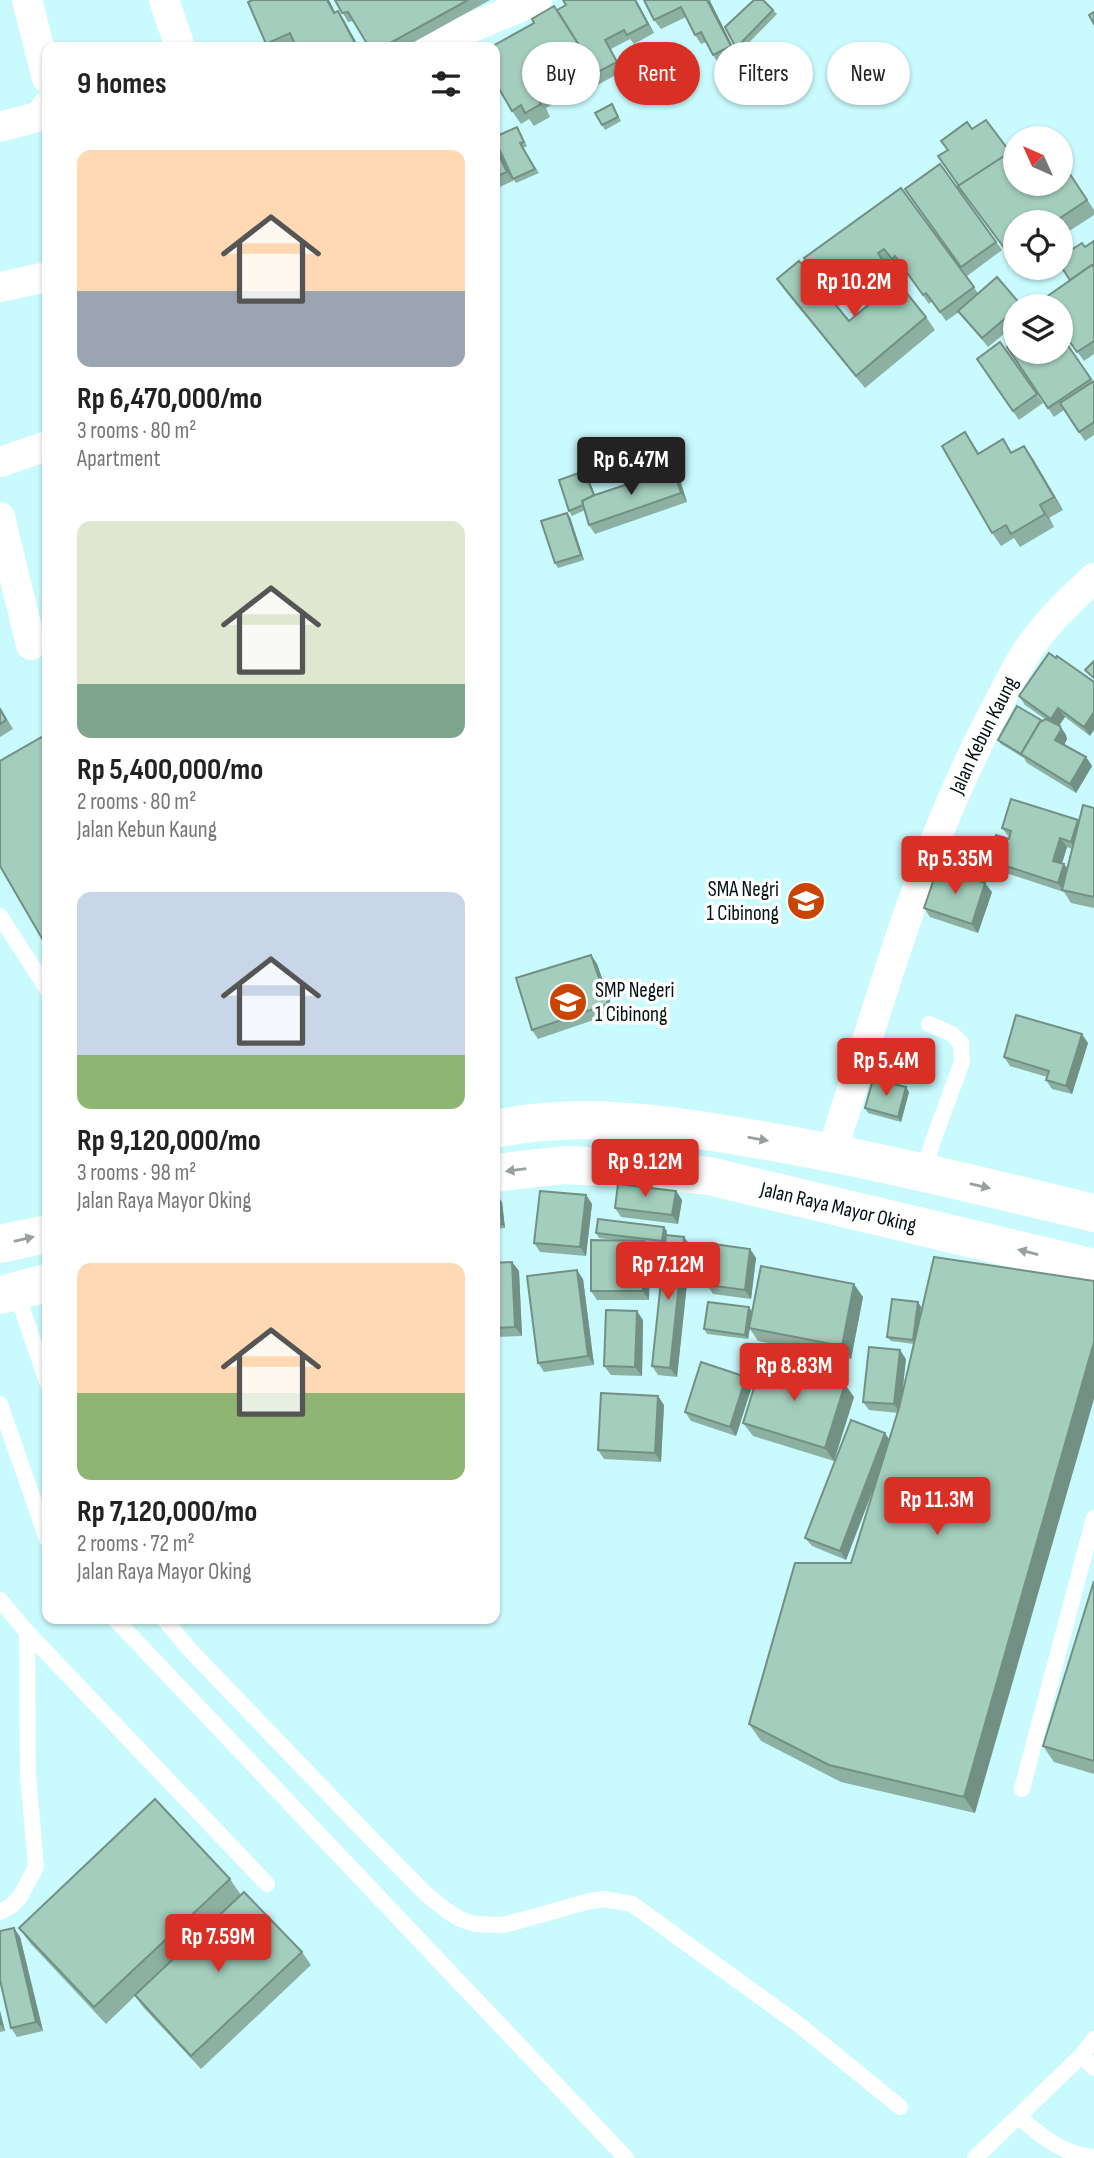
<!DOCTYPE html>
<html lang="en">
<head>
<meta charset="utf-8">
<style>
	:root { --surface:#fff; --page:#f2f2f2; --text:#222; --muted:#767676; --accent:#d93025 }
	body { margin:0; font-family:"Sofia Sans Condensed",sans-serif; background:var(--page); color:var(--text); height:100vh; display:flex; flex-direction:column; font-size:26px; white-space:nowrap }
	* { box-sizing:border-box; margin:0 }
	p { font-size:23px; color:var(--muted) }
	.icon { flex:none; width:38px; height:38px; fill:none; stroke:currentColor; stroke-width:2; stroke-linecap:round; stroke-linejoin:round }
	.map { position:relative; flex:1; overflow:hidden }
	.side { position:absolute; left:42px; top:42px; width:458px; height:1582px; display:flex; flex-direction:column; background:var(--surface); border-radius:14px; box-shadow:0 2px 5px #0004 }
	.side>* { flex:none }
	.banner { position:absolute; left:522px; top:42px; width:467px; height:63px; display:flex; gap:14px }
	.needle { width:46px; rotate:315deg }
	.controls { position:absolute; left:1003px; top:126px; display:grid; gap:14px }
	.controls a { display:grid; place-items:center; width:70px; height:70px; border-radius:50%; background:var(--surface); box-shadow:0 2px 5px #0004; font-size:35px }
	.price { position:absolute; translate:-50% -60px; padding:0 16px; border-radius:7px; background:var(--accent); color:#fff; font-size:23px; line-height:46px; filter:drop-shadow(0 2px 4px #0008) }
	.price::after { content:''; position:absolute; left:50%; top:42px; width:21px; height:16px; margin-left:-10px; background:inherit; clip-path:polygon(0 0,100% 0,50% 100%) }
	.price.current { background:#222; color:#fff }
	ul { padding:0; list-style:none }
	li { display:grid; align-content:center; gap:14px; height:371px; padding:0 35px }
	li span { display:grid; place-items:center; height:217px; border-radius:14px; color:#555 }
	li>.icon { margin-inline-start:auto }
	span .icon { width:126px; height:126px; fill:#fffc; stroke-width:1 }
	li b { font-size:30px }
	h2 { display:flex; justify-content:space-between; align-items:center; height:84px; padding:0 35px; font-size:30px }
	.chip { padding:0 24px; border-radius:32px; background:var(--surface); box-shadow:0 2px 5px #0004; font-size:24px; line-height:63px }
	.chip.current { background:var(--accent); color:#fff }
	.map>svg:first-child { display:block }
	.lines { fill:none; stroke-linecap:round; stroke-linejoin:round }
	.service { stroke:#fff; stroke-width:16 }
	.minor { stroke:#fff; stroke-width:30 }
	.primary { stroke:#fff; stroke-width:38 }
	.wall { fill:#8cb0a2; fill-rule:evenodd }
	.shaded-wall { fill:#729084 }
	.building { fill:#a3cdbc; stroke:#729084; stroke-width:2 }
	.oneway { fill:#99a0a0 }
	.labels { text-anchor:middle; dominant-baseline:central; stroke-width:7; stroke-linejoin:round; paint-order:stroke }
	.street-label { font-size:21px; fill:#011112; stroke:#fdfdfd }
	.poi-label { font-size:21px; fill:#011112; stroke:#fdfdfd; text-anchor:end }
</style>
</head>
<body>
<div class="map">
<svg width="1094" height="2158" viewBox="0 0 1094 2158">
	<rect width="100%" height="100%" fill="#c9fafd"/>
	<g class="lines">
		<!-- service -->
		<g class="service">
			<path d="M0,916L47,989"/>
			<path d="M923,1173L933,1141L962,1062L961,1043L952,1034L929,1024"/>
			<path d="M16,1291L47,1382"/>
			<path d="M0,1404L47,1539"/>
			<path d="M0,1600L27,1632L267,1884"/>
			<path d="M115,1619L626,2158"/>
			<path d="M164,1619L190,1650L362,1829L426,1894L447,1911L460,1919L475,1924L504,1925L590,1901L603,1899L632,1904L798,2024L900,2107"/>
			<path d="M1022,1789L1094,1518"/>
			<path d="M0,1912L11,1906L20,1897L36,1867L28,1775L27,1632"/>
			<path d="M1082,2055L1094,2068"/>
			<path d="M1019,2117C1041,2136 1064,2155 1094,2157"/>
			<path d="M975,2158L1082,2055L1094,2039"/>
		</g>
		<!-- minor -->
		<g class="minor">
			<path d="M27,0L47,78"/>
			<path d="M164,0L180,47"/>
			<path d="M425,47L537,0"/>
			<path d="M0,127L40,116L47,106"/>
			<path d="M0,287L47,277"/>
			<path d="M0,462L47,446"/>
			<path d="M0,517L31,645"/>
			<path id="s1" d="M832,1152C879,1006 919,855 991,718C1004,694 1016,666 1032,644C1050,619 1072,599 1094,578"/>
		</g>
		<!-- primary -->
		<g class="primary">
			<path d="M495,1129C581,1111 669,1124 755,1139C869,1158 981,1186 1094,1213"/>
			<path id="s2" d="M495,1173L564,1165L642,1169L709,1176L1094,1268"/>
			<path d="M0,1244L47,1234"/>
			<path d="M0,1295L47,1283"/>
		</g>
	</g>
	<!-- wall -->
	<g class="wall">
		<path d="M253,0H329L335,13L344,20L285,47H268L266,44Z"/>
		<path d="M335,0H490L405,47H369L353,21L348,22Z"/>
		<path d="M636,0L654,33L634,44L630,39L611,49L623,71L603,82L579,96L576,91L546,108L550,117L534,126L529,119L521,124L512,111L557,10L566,5Z"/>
		<path d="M644,0H711L710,1L737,55L719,64L713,55L706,42L701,44L695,35L686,17L661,29L654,20Z"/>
		<path d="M773,10L777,14L739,53L736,48Z"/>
		<path d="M612,104L621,121L605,130L602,125Z"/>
		<path d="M517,127L527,146L523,148L539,173L516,183L513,179Z"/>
		<path d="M972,129L1060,184V158L1094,210V215L1060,237V222H1015V263L968,199L948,150Z"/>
		<path d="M495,142L513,181L495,189Z"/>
		<path d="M940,164L1002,250L967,276L905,189Z"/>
		<path d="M901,188L978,293L997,277L1021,306H1015V325L988,347L959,312L946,321L932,301L929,304L901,265L898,268L891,258L884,262L889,270L839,306L804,258Z"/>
		<path d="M1094,241V354L1084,361L1060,328L1070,280L1085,247Z"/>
		<path d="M777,279L849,321L926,317L935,330L865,388L786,292Z"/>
		<path d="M1060,334L1093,382L1094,381V435L1085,441L1064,410L1054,417L1007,347L1013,343L1015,336V352Z"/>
		<path d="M1000,342L1043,403L1019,420L977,359Z"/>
		<path d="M965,432L979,453L1012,452L1024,446L1033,459L1063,510L1049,518L1054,527L1020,547L1014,538L1001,546L992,533Z"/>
		<path d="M673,469L679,477L687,502L595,534L589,525L585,510L572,516L569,511L584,471L587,475L595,495Z"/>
		<path d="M567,513L570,517L584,560L558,568L555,563Z"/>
		<path d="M1056,658L1090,736L1065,717L1059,726L1066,735L1067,739L1064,745L1086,757L1092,766L1076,793L1027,763L1024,758L1001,744L998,740L1041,720L1042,721L1045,719L1025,705L1019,696Z"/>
		<path d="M0,707L13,729L0,737Z"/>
		<path d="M1094,808V908L1071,903L1064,892L994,869L988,860L1009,839V837L1002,828L1078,820L1079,822ZM1067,847L1072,849L1067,869L1062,863Z"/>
		<path d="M992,892L978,933L930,917L924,908Z"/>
		<path d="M591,955L597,964L614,1013L538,1039L532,1030Z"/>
		<path d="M1088,1043L1072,1094L1052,1089L1046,1080L1047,1077L1010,1066L1004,1057Z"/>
		<path d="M909,1092L901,1122L868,1113L865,1108Z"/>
		<path d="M676,1191L682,1200L678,1224L621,1217L615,1208Z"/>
		<path d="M586,1195L592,1204L586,1256L540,1252L534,1243Z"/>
		<path d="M495,1198H499L502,1202L505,1228L495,1229Z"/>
		<path d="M667,1231L666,1235L691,1246L677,1377L658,1375L652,1366L665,1246L645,1243L650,1250L649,1300H597L591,1291L624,1241L599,1238L596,1233Z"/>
		<path d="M750,1249L756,1258L751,1299L713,1294L707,1285Z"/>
		<path d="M512,1262L519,1271L522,1336L495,1337V1263Z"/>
		<path d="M583,1279L594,1365L544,1372L538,1363Z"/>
		<path d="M863,1297L851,1359L758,1341L750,1329L748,1339L707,1334L704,1329L749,1307L752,1312Z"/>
		<path d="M918,1302L921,1307L919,1323L975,1813L841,1782L761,1741L749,1724L851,1563L877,1480L846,1560L812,1546L805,1538L889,1439L898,1413L869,1410L863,1402L906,1359L902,1394L914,1344L891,1341L887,1337Z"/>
		<path d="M643,1320L642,1376L611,1375L604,1366Z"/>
		<path d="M752,1386L736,1436L691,1421L685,1412Z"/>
		<path d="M854,1397L834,1461L753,1436L743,1423Z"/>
		<path d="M664,1405L661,1462L604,1459L598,1450Z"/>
		<path d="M1094,1581V1774L1054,1762L1043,1746Z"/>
		<path d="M230,1879L241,1895L302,1952L311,1965L201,2069L144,2008L135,1996L106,2024L31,1944L19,1928Z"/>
		<path d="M14,1928L20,1937L43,2031L17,2037L11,2028Z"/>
		<path d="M0,2011L5,2031L0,2032Z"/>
	</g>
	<!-- shaded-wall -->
	<g class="shaded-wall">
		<path d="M327,0H329L340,22L334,13Z"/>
		<path d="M635,0H636L654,33L648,24Z"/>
		<path d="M707,0L710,1L737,55L731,46Z"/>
		<path d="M338,11L344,20L359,47H357Z"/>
		<path d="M495,142L513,181L507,172L495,147Z"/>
		<path d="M1024,446L1033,459L1063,510L1054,497Z"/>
		<path d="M673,469L679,477L687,502L681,493Z"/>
		<path d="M584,471L587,475L599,505L595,500Z"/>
		<path d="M1040,505L1049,518L1054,527L1045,514Z"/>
		<path d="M567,513L570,517L584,560L581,555Z"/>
		<path d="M1058,708L1065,717L1057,728L1051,719Z"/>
		<path d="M1094,712V730L1090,736L1084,727Z"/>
		<path d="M1060,726L1066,735L1067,739L1062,749L1055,740Z"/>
		<path d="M1086,757L1092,766L1076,793L1070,784Z"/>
		<path d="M1078,820L1084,829L1077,851L1071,842Z"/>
		<path d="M1060,838L1067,847L1060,870L1053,861Z"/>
		<path d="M1064,864L1071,873L1063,890L1058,883Z"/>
		<path d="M985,883L992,892L978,933L972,924Z"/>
		<path d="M591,955L597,964L614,1013L608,1004Z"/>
		<path d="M1082,1034L1088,1043L1072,1094L1066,1086Z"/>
		<path d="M906,1087L909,1092L901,1122L898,1117Z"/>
		<path d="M676,1191L682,1200L678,1224L672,1215Z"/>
		<path d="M586,1195L592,1204L586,1256L580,1247Z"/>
		<path d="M499,1198L502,1202L505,1228L502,1224Z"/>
		<path d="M664,1227L667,1231L665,1246L662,1241Z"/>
		<path d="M684,1237L691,1246L677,1377L670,1368Z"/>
		<path d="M644,1241L650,1250L649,1300L643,1291Z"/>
		<path d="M750,1249L756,1258L751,1299L745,1290Z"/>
		<path d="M512,1262L519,1271L522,1336L515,1327Z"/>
		<path d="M577,1270L583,1279L594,1365L588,1356Z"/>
		<path d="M854,1284L863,1297L851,1359L842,1346Z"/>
		<path d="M918,1302L921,1307L916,1344L913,1340Z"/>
		<path d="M749,1307L752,1312L748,1339L745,1335Z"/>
		<path d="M637,1311L643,1320L642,1376L635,1367Z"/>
		<path d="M1094,1342V1399L975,1813L964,1797Z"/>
		<path d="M900,1350L906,1359L900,1413L894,1404Z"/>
		<path d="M746,1377L752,1386L736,1436L730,1427Z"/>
		<path d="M845,1384L854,1397L834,1461L825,1448Z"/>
		<path d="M658,1396L664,1405L661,1462L655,1453Z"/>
		<path d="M885,1433L891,1442L846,1560L840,1551Z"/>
		<path d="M14,1928L20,1937L43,2031L36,2022Z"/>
		<path d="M0,2011L5,2031L0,2024Z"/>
	</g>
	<!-- building -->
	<g class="building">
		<path d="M253,0H327L334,13L338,11L357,47H296L290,33L266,44L248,2Z"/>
		<path d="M335,0H468L383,47H369L348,12L342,13Z"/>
		<path d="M563,0H635L648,24L627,35L624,30L605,40L617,62L596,73L557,10L566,5Z"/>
		<path d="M644,0H707L731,46L713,55L701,32L695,35L681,7L654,20Z"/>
		<path d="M754,0H763L773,10L736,48L725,27Z"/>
		<path d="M554,6L594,69L570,84L567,78L537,95L541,104L525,113L521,105L512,111L495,82V47H491L534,23L532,19Z"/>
		<path d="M1094,12V24L1089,15Z"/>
		<path d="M612,104L618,117L602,125L595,113Z"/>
		<path d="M986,120L1010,152L959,186L938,156L948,150L941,141L967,122L972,129Z"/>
		<path d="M517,127L524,142L520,143L535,169L513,179L495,140V137Z"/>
		<path d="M1042,130L1047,138H1031Z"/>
		<path d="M495,147L507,172L495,177Z"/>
		<path d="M1015,149V184H1060V159L1087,200L1054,222H1015V249L1008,253L958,186Z"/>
		<path d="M940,164L996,242L961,267L905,189Z"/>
		<path d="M901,188L974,287L940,312L926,293L923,295L895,256L892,259L884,249L878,253L883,261L833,297L804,258Z"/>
		<path d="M1094,241V266L1092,265L1070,280L1060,265V257L1082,243L1085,247Z"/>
		<path d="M799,261L849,321L897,281L926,317L856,376L777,279Z"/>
		<path d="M1092,265L1094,268V341L1077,352L1060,328V306H1046L1042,300Z"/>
		<path d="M997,277L1021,305L1015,306V310L982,338L958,311Z"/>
		<path d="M1060,334L1091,379L1048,408L1007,347L1013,343L1010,339L1015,336V352H1060Z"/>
		<path d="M1000,342L1037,394L1013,411L977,359Z"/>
		<path d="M1094,381V422L1079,432L1060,403Z"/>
		<path d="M965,432L978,454L1003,439L1011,453L1024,446L1054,497L1040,505L1045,514L1011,534L1006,525L992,533L942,446Z"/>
		<path d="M673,469L681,493L589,525L582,501L592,496Z"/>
		<path d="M584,471L594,495L582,501L583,505L569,511L559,480Z"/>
		<path d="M567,513L581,555L555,563L541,521Z"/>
		<path d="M1049,653L1056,658L1057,656L1094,682V712L1084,727L1058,708L1051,719L1019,696Z"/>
		<path d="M1094,661V678L1085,670Z"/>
		<path d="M1017,706L1041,720L1021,754L998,740Z"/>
		<path d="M0,709L6,720L0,724Z"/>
		<path d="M1046,719L1060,726L1061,730L1055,740L1086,757L1070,784L1021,754L1040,722Z"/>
		<path d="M47,734V947L0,866V761Z"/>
		<path d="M1011,799L1078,820L1071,842L1060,838L1053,861L1064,864L1058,883L988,860L996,835L1009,839L1011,831L1002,828Z"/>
		<path d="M1083,805L1094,808V897L1062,890Z"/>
		<path d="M938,867L985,883L972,924L924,908Z"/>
		<path d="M591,955L608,1004L532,1030L516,978Z"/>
		<path d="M1016,1015L1082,1034L1066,1086L1046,1080L1049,1071L1004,1057Z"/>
		<path d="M873,1079L906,1087L898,1117L865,1108Z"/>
		<path d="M618,1184L676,1191L672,1215L615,1208Z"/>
		<path d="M540,1191L586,1195L580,1247L534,1243Z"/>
		<path d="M495,1198H499L502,1224H495Z"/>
		<path d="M598,1219L664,1227L662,1241L596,1233Z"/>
		<path d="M666,1235L684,1237L670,1368L652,1366Z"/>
		<path d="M591,1240L644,1241L643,1291H591Z"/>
		<path d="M713,1244L750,1249L745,1290L707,1285Z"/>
		<path d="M934,1257L1094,1281V1342L964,1797L829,1765L749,1724L795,1563H851L899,1408Z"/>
		<path d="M512,1262L515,1327L495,1328V1263Z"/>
		<path d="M761,1266L854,1284L842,1346L749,1328Z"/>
		<path d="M577,1270L588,1356L538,1363L527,1276Z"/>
		<path d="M892,1299L918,1302L913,1340L887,1337Z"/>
		<path d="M708,1302L749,1307L745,1335L704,1329Z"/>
		<path d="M606,1310L637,1311L635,1367L604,1366Z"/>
		<path d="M869,1347L900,1350L894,1404L863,1402Z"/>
		<path d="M763,1359L845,1384L825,1448L743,1423Z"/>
		<path d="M701,1362L746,1377L730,1427L685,1412Z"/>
		<path d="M601,1393L658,1396L655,1453L598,1450Z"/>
		<path d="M851,1420L885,1433L840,1551L805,1538Z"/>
		<path d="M1094,1581V1761L1043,1746Z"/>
		<path d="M155,1799L230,1879L94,2007L19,1928Z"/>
		<path d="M244,1892L302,1952L191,2056L135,1995Z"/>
		<path d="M14,1928L36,2022L11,2028L0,1980V1931Z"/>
	</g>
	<!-- one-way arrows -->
	<defs><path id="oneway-solid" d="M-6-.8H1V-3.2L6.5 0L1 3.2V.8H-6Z" transform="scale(1.75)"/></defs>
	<g class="oneway">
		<use href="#oneway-solid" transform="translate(758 1139) rotate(10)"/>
		<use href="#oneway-solid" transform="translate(516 1170) rotate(173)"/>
		<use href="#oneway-solid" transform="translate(980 1186) rotate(13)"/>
		<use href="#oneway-solid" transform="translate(24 1239) rotate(-13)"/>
		<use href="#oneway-solid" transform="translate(1028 1252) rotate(-166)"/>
	</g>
	<!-- icons -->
	<defs>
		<symbol id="school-disc" viewBox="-11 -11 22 22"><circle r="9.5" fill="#ca4504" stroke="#fdfdfd"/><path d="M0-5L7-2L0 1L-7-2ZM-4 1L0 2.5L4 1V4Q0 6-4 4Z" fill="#fff"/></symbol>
	</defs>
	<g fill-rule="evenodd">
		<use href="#school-disc" x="784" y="879" width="44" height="44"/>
		<use href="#school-disc" x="546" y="980" width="44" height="44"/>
	</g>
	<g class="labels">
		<!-- street labels -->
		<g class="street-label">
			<text stroke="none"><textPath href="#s1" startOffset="444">Jalan Kebun Kaung</textPath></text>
			<text stroke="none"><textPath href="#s2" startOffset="348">Jalan Raya Mayor Oking</textPath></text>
		</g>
		<!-- poi labels -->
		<g class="poi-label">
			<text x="779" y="889">SMA Negri<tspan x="779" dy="24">1 Cibinong</tspan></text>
			<text x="595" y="990" text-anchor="start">SMP Negeri<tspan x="595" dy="24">1 Cibinong</tspan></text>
		</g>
	</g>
</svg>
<div class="controls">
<a><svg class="needle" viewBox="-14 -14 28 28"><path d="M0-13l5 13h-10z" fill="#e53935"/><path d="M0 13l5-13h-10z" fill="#767676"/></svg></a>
<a><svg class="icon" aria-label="locate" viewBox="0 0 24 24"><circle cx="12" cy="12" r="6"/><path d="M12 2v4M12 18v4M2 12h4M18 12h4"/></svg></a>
<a><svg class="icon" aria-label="layers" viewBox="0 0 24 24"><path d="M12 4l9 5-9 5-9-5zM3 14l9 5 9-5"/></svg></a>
</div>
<b class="price" style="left:854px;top:319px">Rp 10.2M</b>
<b class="price current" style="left:631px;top:497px">Rp 6.47M</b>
<b class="price" style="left:955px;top:896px">Rp 5.35M</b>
<b class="price" style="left:886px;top:1098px">Rp 5.4M</b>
<b class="price" style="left:645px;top:1199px">Rp 9.12M</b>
<b class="price" style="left:668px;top:1302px">Rp 7.12M</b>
<b class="price" style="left:794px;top:1403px">Rp 8.83M</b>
<b class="price" style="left:937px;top:1537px">Rp 11.3M</b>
<b class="price" style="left:218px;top:1974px">Rp 7.59M</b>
<div class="banner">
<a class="chip">Buy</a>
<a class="chip current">Rent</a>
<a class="chip">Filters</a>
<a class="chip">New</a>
</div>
<section class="side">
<h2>9 homes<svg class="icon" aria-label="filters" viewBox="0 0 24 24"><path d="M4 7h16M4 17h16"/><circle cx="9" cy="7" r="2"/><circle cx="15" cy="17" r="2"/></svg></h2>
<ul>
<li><span style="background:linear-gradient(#ffd9b3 65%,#9aa5b1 0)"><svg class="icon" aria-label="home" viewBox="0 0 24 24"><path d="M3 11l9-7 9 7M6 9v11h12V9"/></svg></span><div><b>Rp 6,470,000/mo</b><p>3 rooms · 80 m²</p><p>Apartment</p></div></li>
<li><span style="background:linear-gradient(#dfe7d0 75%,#7fa58c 0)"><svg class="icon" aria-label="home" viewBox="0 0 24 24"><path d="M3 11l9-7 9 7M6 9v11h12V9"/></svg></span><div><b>Rp 5,400,000/mo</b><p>2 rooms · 80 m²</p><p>Jalan Kebun Kaung</p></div></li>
<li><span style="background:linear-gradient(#c9d6e8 75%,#8fb573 0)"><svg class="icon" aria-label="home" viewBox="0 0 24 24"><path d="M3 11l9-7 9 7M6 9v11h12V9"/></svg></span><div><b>Rp 9,120,000/mo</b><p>3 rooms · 98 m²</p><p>Jalan Raya Mayor Oking</p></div></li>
<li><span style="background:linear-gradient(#ffd9b3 60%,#8fb573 0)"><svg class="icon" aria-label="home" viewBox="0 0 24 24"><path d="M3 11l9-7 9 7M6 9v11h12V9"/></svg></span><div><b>Rp 7,120,000/mo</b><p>2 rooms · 72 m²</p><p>Jalan Raya Mayor Oking</p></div></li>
</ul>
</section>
</div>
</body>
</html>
